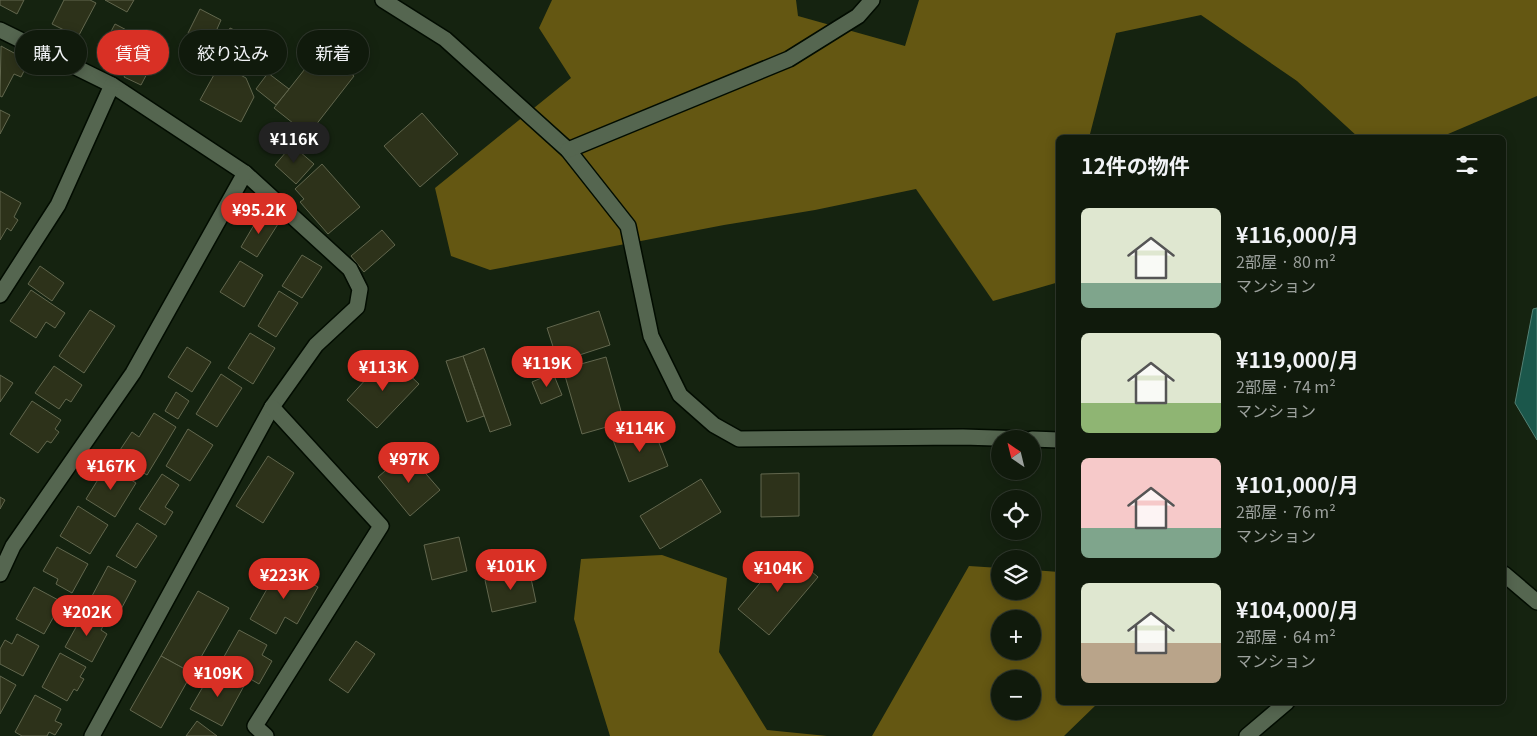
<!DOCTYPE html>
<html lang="ja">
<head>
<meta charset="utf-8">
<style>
	:root { --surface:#101a0c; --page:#1e271a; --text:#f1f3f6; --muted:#9ca19d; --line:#30382d; --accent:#d93025 }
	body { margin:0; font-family:Georgia,"Noto Sans JP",serif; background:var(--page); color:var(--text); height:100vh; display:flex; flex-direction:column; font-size:19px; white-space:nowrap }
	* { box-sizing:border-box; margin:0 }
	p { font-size:16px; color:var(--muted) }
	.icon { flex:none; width:28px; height:28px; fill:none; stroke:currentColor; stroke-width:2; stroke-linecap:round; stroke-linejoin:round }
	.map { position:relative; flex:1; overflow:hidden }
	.details { position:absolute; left:1056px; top:135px; width:450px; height:570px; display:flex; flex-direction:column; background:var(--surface); border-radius:8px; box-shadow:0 2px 12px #0003,0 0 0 1px var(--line) }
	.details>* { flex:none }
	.guide { position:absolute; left:15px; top:30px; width:475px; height:45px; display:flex; gap:10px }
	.needle { width:32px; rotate:325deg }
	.controls { position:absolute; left:991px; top:430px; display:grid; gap:10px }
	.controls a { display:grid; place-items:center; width:50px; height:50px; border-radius:50%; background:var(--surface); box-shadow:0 2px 12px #0003,0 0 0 1px var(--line); font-size:25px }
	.price { position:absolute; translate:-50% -42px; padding:0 11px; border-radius:18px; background:var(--accent); color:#fff; font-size:16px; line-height:32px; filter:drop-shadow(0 1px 2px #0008) }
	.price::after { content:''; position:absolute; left:50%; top:30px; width:15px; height:11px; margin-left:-8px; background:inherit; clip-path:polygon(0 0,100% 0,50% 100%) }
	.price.active { background:#222; color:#fff }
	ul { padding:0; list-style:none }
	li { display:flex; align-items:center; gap:15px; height:125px; padding:0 25px }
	li span { display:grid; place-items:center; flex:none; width:140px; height:100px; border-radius:8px; color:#555 }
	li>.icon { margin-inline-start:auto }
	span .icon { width:60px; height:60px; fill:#fffc; stroke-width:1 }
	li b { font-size:21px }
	h2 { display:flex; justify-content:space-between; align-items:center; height:60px; padding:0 25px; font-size:21px }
	.chip { padding:0 18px; border-radius:22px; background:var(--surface); box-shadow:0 2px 12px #0003,0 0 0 1px var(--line); font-size:18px; line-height:45px }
	.chip.active { background:var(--accent); color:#fff }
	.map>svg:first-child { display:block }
	.forest { fill:#645712; fill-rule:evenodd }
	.water { fill:#1b574b; stroke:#538074 }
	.building { fill:#2d321a; stroke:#62674e }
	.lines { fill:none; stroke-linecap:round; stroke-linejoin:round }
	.minor-casing { stroke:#020c00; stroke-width:18 }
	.minor { stroke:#556650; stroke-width:15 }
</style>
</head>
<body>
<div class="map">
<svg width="1537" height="736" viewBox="0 0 1537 736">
	<rect width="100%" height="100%" fill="#152310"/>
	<!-- forest -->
	<g class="forest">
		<path d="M552,0H796L798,16L905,46L919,0H1537V96L1441,137H1358L1297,81L1201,15L1116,33L1090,134L1091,137L1059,138V282L993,301L916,189L815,210L724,225L490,270L451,256L435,188L571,78L539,28Z"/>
		<path d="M662,555L727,578L719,652L767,730L827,736H610L574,619L581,559Z"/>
		<path d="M969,566L1000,568V591H1032L1033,570L1059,572V702L1098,703L1064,736H872ZM1000,619H1032V651H1000ZM1000,679H1032V711H1000Z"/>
	</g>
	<!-- water -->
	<path class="water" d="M1537,308V440L1515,403L1533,309Z"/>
	<!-- building -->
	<g class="building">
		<path d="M0,0H24L17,14L0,5Z"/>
		<path d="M64,0H90L96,3L78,37L52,24Z"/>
		<path d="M105,0H134L127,12Z"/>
		<path d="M200,9L221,20L217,29L227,34L230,28L249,37L236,62L204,47L206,42L188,33Z"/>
		<path d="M115,24L138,36L121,68L98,56Z"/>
		<path d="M1,46L29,61L21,77L14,74L2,97L0,96Z"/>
		<path d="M320,50L354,76L308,135L274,108Z"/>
		<path d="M133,60L150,68L141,85L124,77Z"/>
		<path d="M220,64L246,78L254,97L241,122L200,100Z"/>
		<path d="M268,73L289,89L276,105L256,89Z"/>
		<path d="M0,110L10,115L0,134Z"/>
		<path d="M422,113L458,154L420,187L384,146Z"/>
		<path d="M292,145L314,164L296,184L275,165Z"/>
		<path d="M322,164L360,207L328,234L300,202L304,199L295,189Z"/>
		<path d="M0,191L21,203L14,217L18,220L11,231L7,228L0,240Z"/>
		<path d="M261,213L278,224L257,257L241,247Z"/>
		<path d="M382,230L395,245L364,272L351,256Z"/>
		<path d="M302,255L322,267L302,298L282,286Z"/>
		<path d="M240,261L263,275L244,307L220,292Z"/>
		<path d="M40,266L64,283L52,301L28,284Z"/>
		<path d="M31,290L65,313L55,328L46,322L36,338L10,321Z"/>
		<path d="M279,291L298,303L276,337L258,326Z"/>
		<path d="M90,310L115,326L84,373L59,356Z"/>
		<path d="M599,311L610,345L558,362L547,328Z"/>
		<path d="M250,333L275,348L253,384L228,368Z"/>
		<path d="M187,347L211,362L192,392L168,377Z"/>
		<path d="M484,348L511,425L490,432L463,356Z"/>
		<path d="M547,353L553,366L538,373L532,360Z"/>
		<path d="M388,355L419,384L377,428L347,400Z"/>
		<path d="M463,356L484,416L467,422L446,361Z"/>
		<path d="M606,357L624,422L582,434L563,369Z"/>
		<path d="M54,366L82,385L71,402L66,399L59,409L35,393Z"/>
		<path d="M553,373L562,395L541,404L532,382Z"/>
		<path d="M221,374L242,388L217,427L196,414Z"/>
		<path d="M0,375L13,383L0,402Z"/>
		<path d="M176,392L189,401L178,419L165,411Z"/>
		<path d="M32,401L61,420L55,429L59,432L51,443L47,441L38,453L10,434Z"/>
		<path d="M154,413L176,427L147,475L116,456L132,432L139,437Z"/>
		<path d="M652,425L668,466L629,482L613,440Z"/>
		<path d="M188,429L213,445L190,481L166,466Z"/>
		<path d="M407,452L440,490L410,516L378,477Z"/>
		<path d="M268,456L294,473L263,523L236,506Z"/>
		<path d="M107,465L136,483L115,517L86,499Z"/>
		<path d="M799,473V516L761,517V474Z"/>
		<path d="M162,474L179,485L165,507L173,512L165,525L139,509Z"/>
		<path d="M701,479L721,512L660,549L640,516Z"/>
		<path d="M0,497L5,500L0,509Z"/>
		<path d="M78,506L108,525L90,554L60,536Z"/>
		<path d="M137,523L157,536L136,568L116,556Z"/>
		<path d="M459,537L467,571L432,580L424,545Z"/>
		<path d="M57,547L88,564L72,593L56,584L58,579L43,571Z"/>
		<path d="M787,551L818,577L769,635L738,609Z"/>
		<path d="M108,566L136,581L119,613L114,611L111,616L94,607L98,600L92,596Z"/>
		<path d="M280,566L318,587L297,624L285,617L276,634L250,619Z"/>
		<path d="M529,569L536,602L492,612L485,580Z"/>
		<path d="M34,587L62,602L44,634L16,619Z"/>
		<path d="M198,591L229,608L192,673L161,656Z"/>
		<path d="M85,611L105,622L101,630L107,634L92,662L65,647Z"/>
		<path d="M239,630L267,645L262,655L272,661L259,684L221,662Z"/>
		<path d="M17,634L39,646L23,676L0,664V649L5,640L12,644Z"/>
		<path d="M356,641L375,654L348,693L329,680Z"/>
		<path d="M60,653L86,667L80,677L84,679L77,691L74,689L67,701L42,687Z"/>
		<path d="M161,656L192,673L161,728L130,710Z"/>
		<path d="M219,670L245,684L222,726L190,709L208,678L212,681Z"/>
		<path d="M0,676L16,685L0,714Z"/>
		<path d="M35,695L61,709L55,721L62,724L55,735L49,732L47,736H22L15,732Z"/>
		<path d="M197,721L217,736H186Z"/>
	</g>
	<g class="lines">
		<defs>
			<g id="minor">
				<path d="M383,0L445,39L568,150L628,226L651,336L680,395L714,425L739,439L963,437L1024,439"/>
				<path d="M0,30L112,85L245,173L350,269L360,289L357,307L316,345L272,407L92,736"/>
				<path d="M568,150L789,59L858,16L872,0"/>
				<path d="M0,295L58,205L112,85"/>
				<path d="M1032,439L1059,440"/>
				<path d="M0,574L13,546L133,373L245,173"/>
				<path d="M1504,574L1537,602"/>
				<path d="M266,736L255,726L381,526L272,407"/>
				<path d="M1247,736L1287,702"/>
			</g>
		</defs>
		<!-- minor casing -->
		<use href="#minor" class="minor-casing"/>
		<!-- minor -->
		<use href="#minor" class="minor"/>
	</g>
</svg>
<div class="controls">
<a><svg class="needle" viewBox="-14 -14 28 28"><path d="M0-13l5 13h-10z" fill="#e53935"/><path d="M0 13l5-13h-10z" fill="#9ca19d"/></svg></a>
<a><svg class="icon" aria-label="locate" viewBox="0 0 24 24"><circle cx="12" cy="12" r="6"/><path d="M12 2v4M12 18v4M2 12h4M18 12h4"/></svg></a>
<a><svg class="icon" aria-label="layers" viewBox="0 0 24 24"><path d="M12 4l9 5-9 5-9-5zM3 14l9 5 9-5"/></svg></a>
<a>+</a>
<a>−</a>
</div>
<b class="price active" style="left:294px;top:164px">¥116K</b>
<b class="price" style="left:259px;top:235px">¥95.2K</b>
<b class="price" style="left:547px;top:388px">¥119K</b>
<b class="price" style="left:383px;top:392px">¥113K</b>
<b class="price" style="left:640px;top:453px">¥114K</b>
<b class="price" style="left:409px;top:484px">¥97K</b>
<b class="price" style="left:111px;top:491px">¥167K</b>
<b class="price" style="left:511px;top:591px">¥101K</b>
<b class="price" style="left:778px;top:593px">¥104K</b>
<b class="price" style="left:284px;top:600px">¥223K</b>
<b class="price" style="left:87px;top:637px">¥202K</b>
<b class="price" style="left:218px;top:698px">¥109K</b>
<div class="guide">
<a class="chip">購入</a>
<a class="chip active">賃貸</a>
<a class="chip">絞り込み</a>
<a class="chip">新着</a>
</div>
<section class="details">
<h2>12件の物件<svg class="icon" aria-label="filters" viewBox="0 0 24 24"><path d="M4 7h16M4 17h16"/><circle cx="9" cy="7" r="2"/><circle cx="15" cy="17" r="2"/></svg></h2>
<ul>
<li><span style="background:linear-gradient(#dfe7d0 75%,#7fa58c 0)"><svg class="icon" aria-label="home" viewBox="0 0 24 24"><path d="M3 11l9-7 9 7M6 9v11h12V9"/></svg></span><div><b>¥116,000/月</b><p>2部屋 · 80 m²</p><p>マンション</p></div></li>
<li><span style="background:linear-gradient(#dfe7d0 70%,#8fb573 0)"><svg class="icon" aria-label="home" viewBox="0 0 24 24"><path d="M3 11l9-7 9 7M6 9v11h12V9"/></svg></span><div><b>¥119,000/月</b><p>2部屋 · 74 m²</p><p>マンション</p></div></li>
<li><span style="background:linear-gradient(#f6c9c9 70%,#7fa58c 0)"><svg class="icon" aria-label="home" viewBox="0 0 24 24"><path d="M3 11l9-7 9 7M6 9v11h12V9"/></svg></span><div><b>¥101,000/月</b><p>2部屋 · 76 m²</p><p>マンション</p></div></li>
<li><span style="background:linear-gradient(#dfe7d0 60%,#b9a48a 0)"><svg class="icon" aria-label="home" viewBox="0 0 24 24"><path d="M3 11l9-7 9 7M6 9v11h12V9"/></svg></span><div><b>¥104,000/月</b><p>2部屋 · 64 m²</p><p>マンション</p></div></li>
</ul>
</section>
</div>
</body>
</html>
